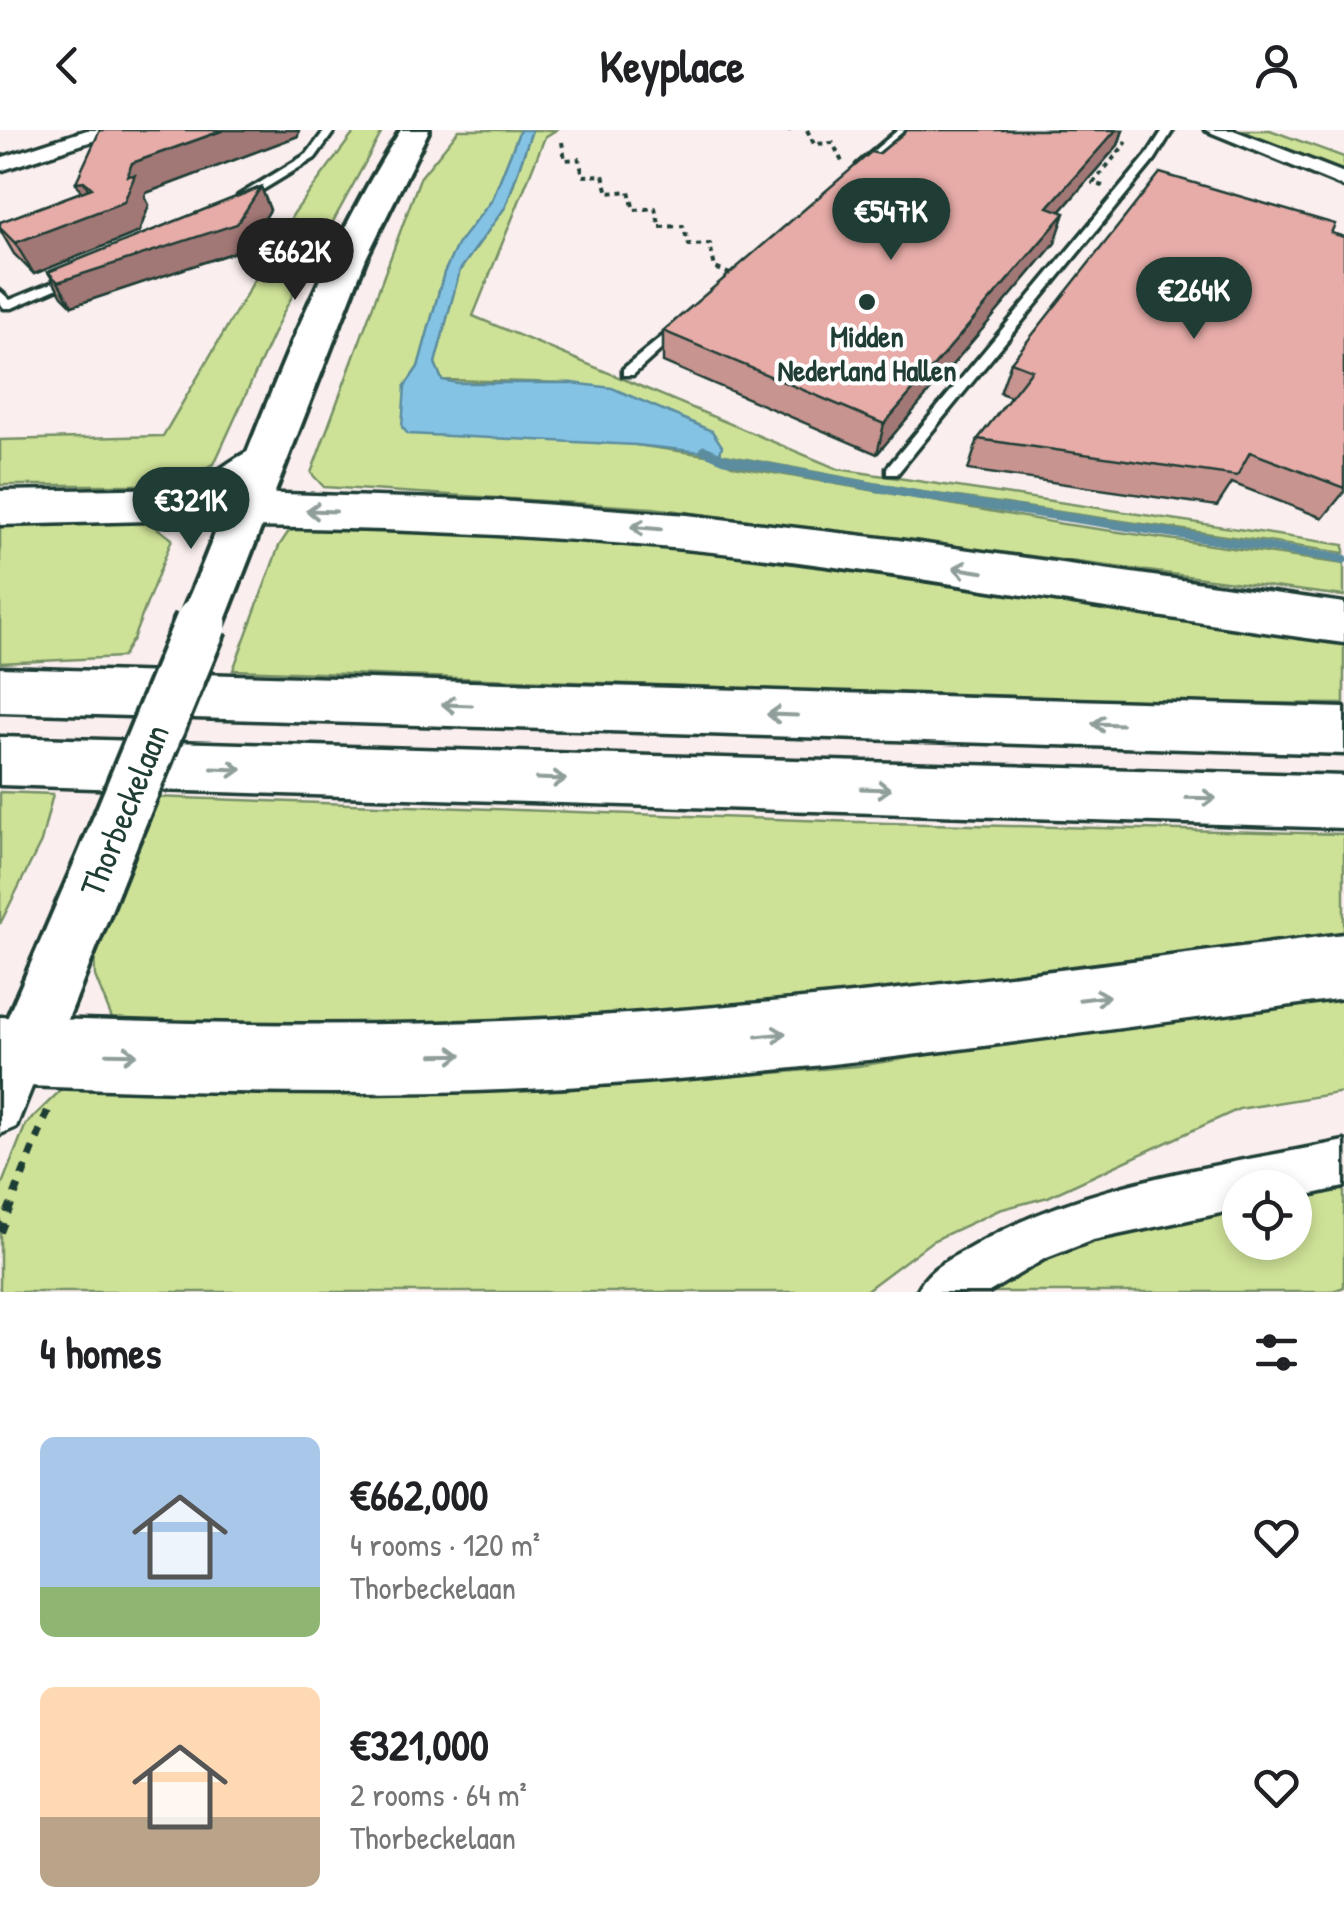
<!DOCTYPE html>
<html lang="en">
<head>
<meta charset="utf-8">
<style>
	:root { --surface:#fff; --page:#f6f6f6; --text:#202124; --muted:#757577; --accent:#1f3d34 }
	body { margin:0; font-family:"Patrick Hand",sans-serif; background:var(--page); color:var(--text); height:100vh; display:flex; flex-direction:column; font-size:38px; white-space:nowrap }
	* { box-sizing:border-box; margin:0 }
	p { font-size:32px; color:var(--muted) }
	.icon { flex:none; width:55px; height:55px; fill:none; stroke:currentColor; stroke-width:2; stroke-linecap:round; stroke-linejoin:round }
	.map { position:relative; height:1162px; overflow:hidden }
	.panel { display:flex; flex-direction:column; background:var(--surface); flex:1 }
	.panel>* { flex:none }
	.controls { position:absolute; left:1222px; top:1040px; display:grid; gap:20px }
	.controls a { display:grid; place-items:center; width:90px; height:90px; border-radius:50%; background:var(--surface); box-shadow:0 5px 15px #0003; font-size:50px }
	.price { position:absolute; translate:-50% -85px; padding:0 22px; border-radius:35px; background:var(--accent); color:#fff; font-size:32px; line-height:65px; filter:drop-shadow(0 2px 5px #0008) }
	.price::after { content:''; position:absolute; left:50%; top:60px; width:30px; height:22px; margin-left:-15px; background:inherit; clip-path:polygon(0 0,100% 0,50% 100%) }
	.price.selected { background:#222; color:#fff }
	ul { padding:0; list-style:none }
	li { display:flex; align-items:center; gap:30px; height:250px; padding:0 40px }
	li span { display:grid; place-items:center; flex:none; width:280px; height:200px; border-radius:15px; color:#555 }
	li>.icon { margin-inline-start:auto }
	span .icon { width:120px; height:120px; fill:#fffc; stroke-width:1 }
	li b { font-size:42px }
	h2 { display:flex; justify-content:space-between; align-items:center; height:120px; padding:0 40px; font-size:42px }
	header { display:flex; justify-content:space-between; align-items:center; height:130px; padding:0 40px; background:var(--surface); font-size:45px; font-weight:700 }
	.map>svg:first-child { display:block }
	.green { fill:#cee297; stroke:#769066; stroke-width:2.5 }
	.water { fill:#85c3e5; stroke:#5c8d9e; stroke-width:2.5 }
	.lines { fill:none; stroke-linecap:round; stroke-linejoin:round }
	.stream { stroke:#5c8d9e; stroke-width:9 }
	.lane-casing { stroke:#1f3d34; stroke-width:7 }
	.street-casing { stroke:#1f3d34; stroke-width:7 }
	.secondary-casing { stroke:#1f3d34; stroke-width:8 }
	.highway-casing { stroke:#1f3d34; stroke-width:7 }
	.path-far1 { stroke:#1f3d34; stroke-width:4; stroke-dasharray:5 5; stroke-linecap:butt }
	.path { stroke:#1f3d34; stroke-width:8; stroke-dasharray:10 10; stroke-linecap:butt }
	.lane { fill:#fff; fill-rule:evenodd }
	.street { fill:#fff; fill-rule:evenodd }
	.secondary { fill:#fff; fill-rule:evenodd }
	.highway { fill:#fff; fill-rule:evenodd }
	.secondary-bridge-casing { stroke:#1f3d34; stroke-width:59; stroke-linecap:butt }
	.secondary-bridge { stroke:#fff; stroke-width:51 }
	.wall { fill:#c79490; stroke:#1f3d34; stroke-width:2.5 }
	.shaded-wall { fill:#a27876; stroke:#1f3d34; stroke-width:2.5 }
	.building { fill:#e7aca8; stroke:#1f3d34; stroke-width:2.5 }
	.oneway { stroke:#8f9e9a }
	.poi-dot { fill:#1f3d34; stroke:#fff; stroke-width:4 }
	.labels { text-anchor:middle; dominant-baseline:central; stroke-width:8; stroke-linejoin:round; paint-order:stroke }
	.far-poi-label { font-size:30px; font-weight:bold; fill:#1f3d34; stroke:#fff }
	.street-label { font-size:35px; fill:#1f3d34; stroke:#fff }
</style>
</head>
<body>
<header><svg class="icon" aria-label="back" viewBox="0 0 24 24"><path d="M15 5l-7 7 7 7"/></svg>Keyplace<svg class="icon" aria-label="person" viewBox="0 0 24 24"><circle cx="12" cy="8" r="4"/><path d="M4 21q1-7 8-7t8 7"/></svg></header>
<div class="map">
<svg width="1344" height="1162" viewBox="0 0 1344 1162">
	<rect width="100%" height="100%" fill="#faeeee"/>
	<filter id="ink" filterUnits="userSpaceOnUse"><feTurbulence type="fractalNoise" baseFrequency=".01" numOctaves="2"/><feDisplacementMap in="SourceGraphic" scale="20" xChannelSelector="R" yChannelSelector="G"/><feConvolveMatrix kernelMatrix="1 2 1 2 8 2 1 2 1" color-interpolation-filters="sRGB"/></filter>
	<g filter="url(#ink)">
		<!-- green -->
		<g class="green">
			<path d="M356,0H383L283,183L214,334L167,355H0V310L163,306L294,83Z"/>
			<path d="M459,0H520L492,70L457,116L444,143L418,237L405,256L636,315L713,326L734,336L1063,394L1344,434V466L653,378L324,357L311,343L420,48Z"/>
			<path d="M532,0H556L545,7L473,186L838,339L1344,415V423L916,361L720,324L721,316L572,253L442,250L435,233L460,140L506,76Z"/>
			<path d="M1228,0H1270L1344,27V45Z"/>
			<path d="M0,387L145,389L172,409L133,509L122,527L0,533Z"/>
			<path d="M305,398H450L816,430L1344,502V574L1106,571L233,540L279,416L289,401Z"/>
			<path d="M0,662L53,664L41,712L0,794Z"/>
			<path d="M153,667L887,693L1344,704V813L926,864L349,905L113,891L95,846L94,819Z"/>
			<path d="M1344,859V962L1239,979L1048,1067L999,1080L932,1111L864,1162H0V1059L26,994L68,953L561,960L858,936Z"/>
			<path d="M1344,1059V1157L1330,1162H980C1055,1108 1151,1098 1240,1081V1112H1295V1070Z"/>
		</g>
		<!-- water -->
		<path class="water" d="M520,0H532L506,76L460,140L435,233L442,250L457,253H572L612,258L712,301L722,316L720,324L636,315L408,304L402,297L405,256L418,237L444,143L457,115L492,70Z"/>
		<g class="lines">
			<!-- stream -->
			<path class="stream" d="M704,320L725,329L918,365L1344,429"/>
			<defs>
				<g id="lane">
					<path d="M325,0H335L315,28L246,70H238V66L307,24Z"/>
					<path d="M898,0H909L865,39H857V35Z"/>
					<path d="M1163,0H1173L1155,29L897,344H887V338L1147,25Z"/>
					<path d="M71,145L81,148L12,178H4L0,173V161L10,170Z"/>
					<path d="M680,192L686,196L684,199L633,245H623V239Z"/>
				</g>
				<g id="street">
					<path d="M87,0H117L114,4L0,41V28Z"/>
					<path d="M1205,0H1233L1344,43V57Z"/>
					<path d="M24,900L39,907L46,922L16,997L0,1004V927L9,907Z"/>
					<path d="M1344,1011V1057L1295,1068V1058H1240V1079L1093,1110L1044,1129L989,1162H917C927,1139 946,1131 968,1119C1082,1051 1216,1037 1344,1011Z"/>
				</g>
				<g id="secondary">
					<path d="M401,0H429L366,128L224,493L218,506L201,511L184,506L178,493C249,329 304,151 401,0Z"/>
					<path d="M105,701L125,708L133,726L46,944L24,953L2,944L0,905L85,708Z"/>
				</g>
				<g id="highway">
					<path d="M265,315L281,319L287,330L281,341L252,363L500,371L687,385L898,410L1344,473V513C1145,487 949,450 750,426C583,407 416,399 249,397L232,392L227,378L186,390L0,395V361L185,358C215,348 235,323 265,315Z"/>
					<path d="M0,538L1344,578V624L0,582Z"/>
					<path d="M0,607L1344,646V698L0,655Z"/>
					<path d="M1344,804V868C1096,901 848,938 599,955C399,968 199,963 0,955V887C199,895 399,899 598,886C848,870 1096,835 1344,804Z"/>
				</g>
			</defs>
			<!-- lane casing -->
			<use href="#lane" class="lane-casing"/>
			<!-- street casing -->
			<use href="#street" class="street-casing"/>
			<!-- secondary casing -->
			<use href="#secondary" class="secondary-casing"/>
			<!-- highway casing -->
			<use href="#highway" class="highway-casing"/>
			<!-- path-far1 -->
			<g class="path-far1">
				<path d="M786,0H791"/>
				<path d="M807,0L814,14L833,13L843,34"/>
				<path d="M562,12L565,30L579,29L583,46L603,45L608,63L629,61L634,80L655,78L660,97L683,96L689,115L710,114L715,138L735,146"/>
				<path d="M1103,56L1093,53L1126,13L1111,9"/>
			</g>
			<!-- path -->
			<path class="path" d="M0,1102L51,973"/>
			<!-- lane -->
			<use href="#lane" class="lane"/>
			<!-- street -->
			<use href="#street" class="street"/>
			<!-- secondary -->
			<use href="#secondary" class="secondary"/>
			<!-- highway -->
			<use href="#highway" class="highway"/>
			<defs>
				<path id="secondary-bridge" d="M105,726L201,493"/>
			</defs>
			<!-- secondary-bridge casing -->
			<use href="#secondary-bridge" class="secondary-bridge-casing"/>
			<!-- secondary-bridge -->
			<use href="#secondary-bridge" class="secondary-bridge"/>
		</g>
		<!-- wall -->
		<g class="wall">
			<path d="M907,0H1123L1118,15L1061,81L1055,113L877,324L663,232V201Z"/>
			<path d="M298,6L146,63L145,67L149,75L139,102L34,144L14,124L0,100V92L81,62L76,52Z"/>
			<path d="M261,57L270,80L247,118L72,176L62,166L48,142Z"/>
			<path d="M1331,103L1344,107V362L1323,388L1232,353L1217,376L968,340L978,309L1011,267L1000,263L1011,232Z"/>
		</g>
		<!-- shaded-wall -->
		<g class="shaded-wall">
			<path d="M224,0H299L298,6L146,63L145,67L149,75L139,102L34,144L15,113L127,46L132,33Z"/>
			<path d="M1116,0H1123L1118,15L1038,107L1048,77Z"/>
			<path d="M84,51L99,81L91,82L76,52Z"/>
			<path d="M261,57L270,80L247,118L72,176L58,152Z"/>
			<path d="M1065,83L1055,113L877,324L884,294Z"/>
		</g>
		<!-- building -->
		<g class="building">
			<path d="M100,0H224L132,33L127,46L135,45L124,72L15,113L0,98V92L92,58L84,51L76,52Z"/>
			<path d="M907,0H1116L1048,77L1065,83L884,294L663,201L871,22L879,24Z"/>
			<path d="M1160,43L1335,94L1331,103L1344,107V358L1250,322L1237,346L978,309L1032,240L1011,232Z"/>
			<path d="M261,57L237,94L58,152L48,142Z"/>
		</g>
		<!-- one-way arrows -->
		<defs><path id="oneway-shaft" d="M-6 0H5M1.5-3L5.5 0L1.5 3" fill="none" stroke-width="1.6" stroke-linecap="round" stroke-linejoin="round" transform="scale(2.5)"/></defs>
		<g class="oneway">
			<use href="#oneway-shaft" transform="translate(321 381) rotate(-178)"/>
			<use href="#oneway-shaft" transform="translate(646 398) rotate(-175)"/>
			<use href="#oneway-shaft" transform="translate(968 440) rotate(-171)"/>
			<use href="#oneway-shaft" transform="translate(457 575) rotate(-178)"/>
			<use href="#oneway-shaft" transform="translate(782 585) rotate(-178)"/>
			<use href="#oneway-shaft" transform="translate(1107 594) rotate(-178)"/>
			<use href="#oneway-shaft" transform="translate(227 639) rotate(2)"/>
			<use href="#oneway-shaft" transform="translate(551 649) rotate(2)"/>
			<use href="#oneway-shaft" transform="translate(876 659) rotate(2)"/>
			<use href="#oneway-shaft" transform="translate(1201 668) rotate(1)"/>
			<use href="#oneway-shaft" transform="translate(1094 868) rotate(-7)"/>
			<use href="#oneway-shaft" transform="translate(771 905) rotate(-6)"/>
			<use href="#oneway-shaft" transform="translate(122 924) rotate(1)"/>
			<use href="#oneway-shaft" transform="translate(447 925) rotate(-1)"/>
		</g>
	</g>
	<!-- markers -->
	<circle class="poi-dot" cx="867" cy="172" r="10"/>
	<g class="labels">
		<!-- far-poi labels -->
		<g class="far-poi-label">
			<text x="867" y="206">Midden<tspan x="867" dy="34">Nederland Hallen</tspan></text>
		</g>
		<!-- street labels -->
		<g class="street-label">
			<text transform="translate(124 680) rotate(-68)">Thorbeckelaan</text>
		</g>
	</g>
</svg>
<div class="controls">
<a><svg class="icon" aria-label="locate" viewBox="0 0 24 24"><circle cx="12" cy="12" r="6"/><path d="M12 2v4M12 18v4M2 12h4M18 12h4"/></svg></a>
</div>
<b class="price" style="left:891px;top:133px">€547K</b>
<b class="price selected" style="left:295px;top:173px">€662K</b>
<b class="price" style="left:1194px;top:212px">€264K</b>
<b class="price" style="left:191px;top:422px">€321K</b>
</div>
<section class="panel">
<h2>4 homes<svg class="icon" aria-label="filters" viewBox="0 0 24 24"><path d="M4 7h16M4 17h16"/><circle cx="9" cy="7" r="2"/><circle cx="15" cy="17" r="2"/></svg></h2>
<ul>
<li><span style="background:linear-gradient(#a9c7e8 75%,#8fb573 0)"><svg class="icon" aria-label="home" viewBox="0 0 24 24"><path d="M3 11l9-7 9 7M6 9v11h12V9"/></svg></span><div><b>€662,000</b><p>4 rooms · 120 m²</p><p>Thorbeckelaan</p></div><svg class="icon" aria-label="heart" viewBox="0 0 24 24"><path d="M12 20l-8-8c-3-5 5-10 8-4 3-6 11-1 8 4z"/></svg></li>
<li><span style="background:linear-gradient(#ffd9b3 65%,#b9a48a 0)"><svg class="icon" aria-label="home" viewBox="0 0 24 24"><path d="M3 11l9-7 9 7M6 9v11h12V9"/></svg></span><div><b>€321,000</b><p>2 rooms · 64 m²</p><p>Thorbeckelaan</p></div><svg class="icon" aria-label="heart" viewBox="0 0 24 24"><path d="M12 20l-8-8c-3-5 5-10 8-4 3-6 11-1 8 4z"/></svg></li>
</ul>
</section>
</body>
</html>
